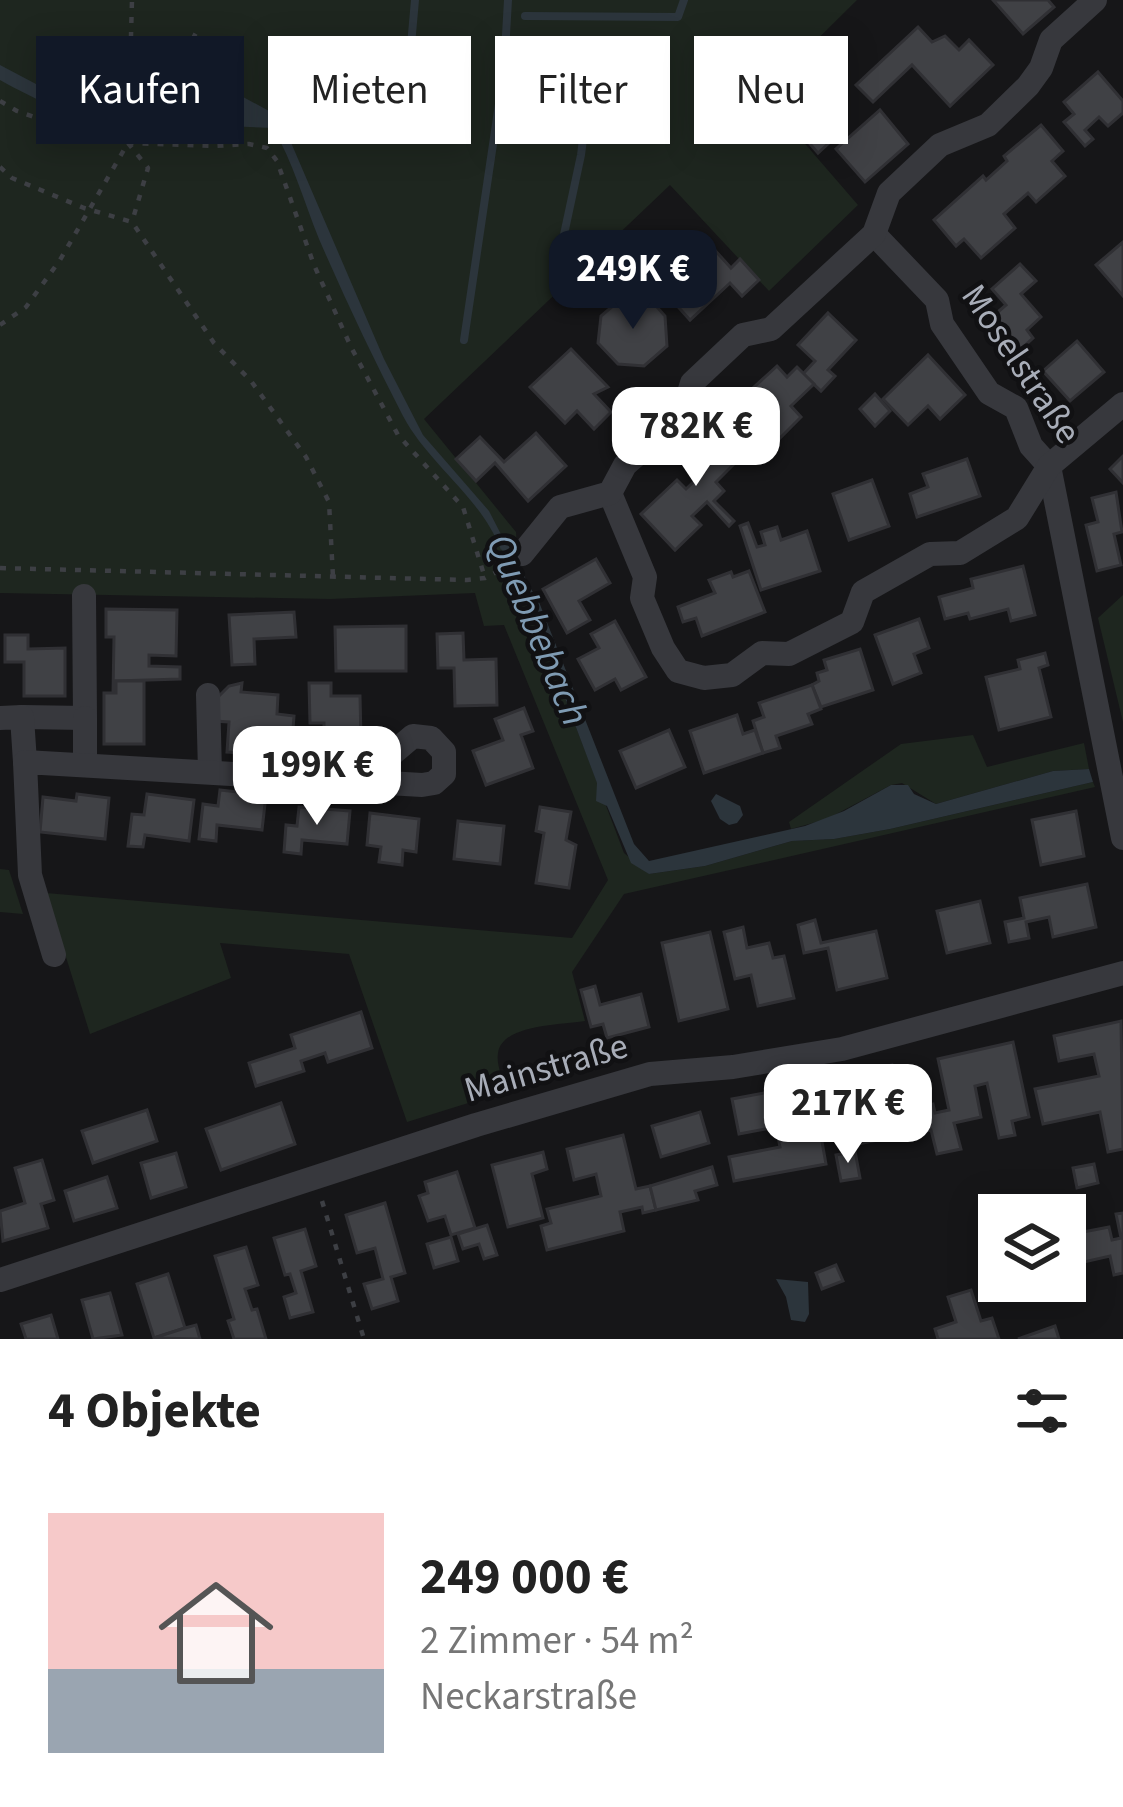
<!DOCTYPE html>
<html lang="de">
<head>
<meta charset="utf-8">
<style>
	:root { --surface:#fff; --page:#f2f2f2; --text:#222; --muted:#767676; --accent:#111827 }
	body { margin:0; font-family:"Source Sans 3",sans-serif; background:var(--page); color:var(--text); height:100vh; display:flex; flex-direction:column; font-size:45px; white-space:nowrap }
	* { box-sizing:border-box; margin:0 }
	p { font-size:39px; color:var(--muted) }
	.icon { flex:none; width:66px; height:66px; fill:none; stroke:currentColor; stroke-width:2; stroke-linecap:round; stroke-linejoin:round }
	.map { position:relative; height:1339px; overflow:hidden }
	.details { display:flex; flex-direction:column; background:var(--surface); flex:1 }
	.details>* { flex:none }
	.guide { position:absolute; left:36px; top:36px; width:1053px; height:108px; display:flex; gap:24px }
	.tools { position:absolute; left:978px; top:1194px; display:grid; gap:24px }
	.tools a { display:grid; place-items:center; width:108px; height:108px; border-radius:0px; background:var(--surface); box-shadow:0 6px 30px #0003; font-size:60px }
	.price { position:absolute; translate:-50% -102px; padding:0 27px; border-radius:24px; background:#fff; color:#222; font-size:39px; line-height:78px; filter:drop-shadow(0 3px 6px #0008) }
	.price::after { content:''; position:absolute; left:50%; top:72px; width:36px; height:27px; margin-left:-18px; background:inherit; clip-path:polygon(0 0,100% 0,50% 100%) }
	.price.on { background:var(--accent); color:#fff }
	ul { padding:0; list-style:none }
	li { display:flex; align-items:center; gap:36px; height:300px; padding:0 48px }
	li span { display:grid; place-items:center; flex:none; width:336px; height:240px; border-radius:0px; color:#555 }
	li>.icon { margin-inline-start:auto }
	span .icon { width:144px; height:144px; fill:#fffc; stroke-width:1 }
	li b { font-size:51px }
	h2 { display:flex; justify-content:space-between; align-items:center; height:144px; padding:0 48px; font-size:51px }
	.tag { padding:0 42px; border-radius:0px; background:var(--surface); box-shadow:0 6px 30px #0003; font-size:42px; line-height:108px }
	.tag.on { background:var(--accent); color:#fff }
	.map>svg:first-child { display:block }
	.green { fill:#1e261f }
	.water { fill:#2c353c }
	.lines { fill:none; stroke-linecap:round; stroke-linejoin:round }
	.stream { stroke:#2c353c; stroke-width:8 }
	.building { fill:#404145; stroke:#303034; stroke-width:3 }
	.path { stroke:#3d3f44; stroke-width:4.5; stroke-dasharray:6 9; stroke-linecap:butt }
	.minor { stroke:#37383d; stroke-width:24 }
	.labels { text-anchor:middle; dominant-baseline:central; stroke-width:9; stroke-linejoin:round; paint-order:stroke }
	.street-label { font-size:36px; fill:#a8adb8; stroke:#111113 }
	.water-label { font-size:39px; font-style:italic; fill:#7f9bb3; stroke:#111113 }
</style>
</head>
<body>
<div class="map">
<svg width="1123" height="1339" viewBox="0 0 1123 1339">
	<rect width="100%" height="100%" fill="#161618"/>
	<!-- green -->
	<g class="green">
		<path d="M0,0H857L762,94L858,205L769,291L670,185L424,419L516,532L518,567L523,576L515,583L554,669L624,853L649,874L705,866L792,841L834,839L890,829L1093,782L1095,787L624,894L572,972L585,1021C562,1025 502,1024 498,1053C496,1065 503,1080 507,1091L407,1122L349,954L220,943L231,978L90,1034L46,893L572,938L608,880L504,625L484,626L475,593L330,599L0,593Z"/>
		<path d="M1123,595V722L1098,618Z"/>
		<path d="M973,735L987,767L1084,743L1089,769L1053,771L936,804L902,783L891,785L827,819L791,829L789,822L901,744Z"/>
		<path d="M0,869L9,870L23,914L0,912Z"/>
	</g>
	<!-- water -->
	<g class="water">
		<path d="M0,65L53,93L121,114L214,91L234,92L280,117L384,359L423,435L489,511L507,546L501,550C481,497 429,465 403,416C373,358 345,299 319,239C304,202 293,162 273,128L152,123C139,130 129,124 115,122C73,118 38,101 0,80Z"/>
		<path d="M523,576L539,602L634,844L649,861L805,826L844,811L891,785H908L914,794L936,804L1053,771L1089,769L1093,782L890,829L834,839L792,841L705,866L649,874L631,863L607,806L596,801L597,783L554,669L515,582Z"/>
		<path d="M716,794L740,806L743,815L737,823L729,825L720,819L711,801Z"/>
		<path d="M776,1279L808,1282L809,1314L805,1322L791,1320L786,1297Z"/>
	</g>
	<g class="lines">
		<!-- stream -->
		<g class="stream">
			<path d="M525,16L678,17L684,0"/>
			<path d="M409,68L415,0"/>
			<path d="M560,253L581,155L595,44"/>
			<path d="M464,340L504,70L508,0"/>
			<path d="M502,541L525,586"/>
		</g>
	</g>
	<!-- building -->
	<g class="building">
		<path d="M993,0H1048L1054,7L1023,34Z"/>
		<path d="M918,27L932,42L945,36L959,50L969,40L993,65L950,106L912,65L873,102L856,85Z"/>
		<path d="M1098,72L1123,101V113L1108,126L1099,117L1085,130L1093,139L1085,146L1064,122L1074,114L1064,102Z"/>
		<path d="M880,110L908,144L865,182L836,149Z"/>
		<path d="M818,125L831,141L818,153L804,137Z"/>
		<path d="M1041,125L1063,151L1052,161L1065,176L1036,202L1028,193L1004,214L1015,228L981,258L964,239L956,246L934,220L983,176L986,180L1007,161L1004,156Z"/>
		<path d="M703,237L731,268L740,259L759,280L742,296L730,283L690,320L655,281Z"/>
		<path d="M1123,242V296L1096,265Z"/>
		<path d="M1020,264L1036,281L1021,294L1041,317L1027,330L1033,338L1021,349L992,317L1006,305L992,289Z"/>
		<path d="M649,298L665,316L667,346L644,366L618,364L598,343L601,316L621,299Z"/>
		<path d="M828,313L856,340L828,370L835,376L821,391L803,374L815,361L798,345Z"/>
		<path d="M1077,341L1104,372L1070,401L1043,371Z"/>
		<path d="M571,349L608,387L594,394L611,412L594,429L577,411L565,423L530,387Z"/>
		<path d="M928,355L965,395L940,419L928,406L908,425L883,399Z"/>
		<path d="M777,366L787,377L797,367L814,384L791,406L801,417L780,438L742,398Z"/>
		<path d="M875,394L890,411L875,426L860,409Z"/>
		<path d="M718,422L746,452L716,482L724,491L714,501L734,521L729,526L707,502L692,516L701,525L675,550L641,514L677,480L686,489L705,471L687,451Z"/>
		<path d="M536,433L566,466L528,501L495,463L476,481L456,459L480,437L504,462Z"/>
		<path d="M1123,456V483L1110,469Z"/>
		<path d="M967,459L980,496L917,517L910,494L928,487L923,474Z"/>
		<path d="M872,480L889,526L849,540L833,494Z"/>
		<path d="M1116,492L1122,532L1114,534L1121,565L1097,571L1086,525L1098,522L1092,498Z"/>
		<path d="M748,523L757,547L765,545L761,532L777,527L781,540L807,531L820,571L761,590L740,526Z"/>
		<path d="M596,559L610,583L579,601L590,620L567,633L543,589Z"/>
		<path d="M1023,566L1035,615L1011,621L1008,609L970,619L968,613L945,619L939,597L973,588L971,579Z"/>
		<path d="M749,571L765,612L702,636L696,618L683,622L678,607L715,593L709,580L731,572L733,577Z"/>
		<path d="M106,609L177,610L176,656L149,655V666L180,667V679L116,681L113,693L114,637H106Z"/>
		<path d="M294,612L296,637L254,639L255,664L232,665L229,615Z"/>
		<path d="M919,619L929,648L914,654L921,673L893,684L875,635Z"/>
		<path d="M615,621L646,677L621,690L615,679L595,690L578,659L599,648L591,634Z"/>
		<path d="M406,626V671H336L335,627Z"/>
		<path d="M463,633L464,660L496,659L497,705L455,706L454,668H438L437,634Z"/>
		<path d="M5,635H28V649L65,648V696H24V662H5Z"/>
		<path d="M860,649L873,690L821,707L812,685L819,681L817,673L827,670L824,660Z"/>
		<path d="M1045,653L1048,665L1039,668L1051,717L999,730L986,677L1020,669L1018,660Z"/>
		<path d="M116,681H144V744H104V693H116Z"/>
		<path d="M242,683L241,692L278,695L277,714L294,716L291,756L227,752L229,722L214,721L216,699L229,686Z"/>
		<path d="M309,683H331V696H360L361,738H324V723H310Z"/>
		<path d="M812,685L821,709L808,714L812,724L776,736L780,748L763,753L753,721L764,717L759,703Z"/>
		<path d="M524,708L533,731L521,735L533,768L486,785L473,751L503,740L495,719Z"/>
		<path d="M737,715L743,734L755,730L763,753L704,773L690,731Z"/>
		<path d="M669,730L685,767L636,788L620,751Z"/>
		<path d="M220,790L266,795L262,830L217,825L216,841L199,839L203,804L218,806Z"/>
		<path d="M77,794L109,798L105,839L40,832L43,797L76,801Z"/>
		<path d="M147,794L194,800L189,841L145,835L143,847L128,846L132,814L144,815Z"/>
		<path d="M299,807L350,811L347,844L302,840L301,854L284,852L286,825L297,826Z"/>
		<path d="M540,807L571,812L566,840L576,845L569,888L536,883L544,833L536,831Z"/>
		<path d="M1076,811L1084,856L1041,865L1032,820Z"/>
		<path d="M370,813L419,819L416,852L403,850L402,865L379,862L381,847L367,845Z"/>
		<path d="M458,821L504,826L500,864L454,859Z"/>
		<path d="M1087,884L1096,927L1053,937L1049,917L1026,922L1029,938L1009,942L1005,922L1024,918L1020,898Z"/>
		<path d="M980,901L990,943L947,953L937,911Z"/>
		<path d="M815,920L821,943L876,931L887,978L837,990L828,948L804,953L798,925Z"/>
		<path d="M743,927L747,948L769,943L773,958L784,956L794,998L758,1006L751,975L735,979L724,932Z"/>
		<path d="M710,932L728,1009L679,1021L662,943Z"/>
		<path d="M595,986L600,1005L641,994L649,1027L607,1038L603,1024L591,1027L581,990Z"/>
		<path d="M361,1012L372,1048L328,1062L325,1053L301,1061L304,1071L256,1086L249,1063L295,1048L291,1035Z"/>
		<path d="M1121,1021L1123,1149L1108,1152L1100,1112L1043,1124L1035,1089L1099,1076L1094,1054L1059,1061L1054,1036Z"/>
		<path d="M1013,1042L1029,1117L1012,1121L1015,1135L999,1138L987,1083L975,1086L981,1117L954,1123L961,1149L937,1154L931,1130L911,1134L906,1110L933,1104L935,1113L949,1110L938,1059Z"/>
		<path d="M892,1065L899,1099L884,1101L892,1137L844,1147L831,1077Z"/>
		<path d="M801,1086L811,1138L821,1136L826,1164L734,1181L729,1157L780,1147L776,1127L739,1134L732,1099Z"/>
		<path d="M281,1103L295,1144L221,1170L206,1129Z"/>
		<path d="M147,1110L157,1141L93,1163L82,1131Z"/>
		<path d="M700,1112L709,1143L661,1157L652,1126Z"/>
		<path d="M623,1135L636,1189L650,1186L656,1210L643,1213L642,1207L620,1212L624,1231L547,1250L541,1226L551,1223L547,1209L601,1196L596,1174L574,1180L567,1149Z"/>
		<path d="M855,1151L860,1178L841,1181L836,1155Z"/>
		<path d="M543,1152L547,1169L532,1174L543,1218L508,1227L492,1165Z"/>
		<path d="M176,1153L186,1187L151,1198L141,1163Z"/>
		<path d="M42,1160L54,1200L41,1204L48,1228L3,1241L0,1211L25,1203L15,1168Z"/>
		<path d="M1094,1164L1098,1183L1077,1188L1073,1168Z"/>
		<path d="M712,1167L717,1185L695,1191L698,1200L656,1210L650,1186Z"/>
		<path d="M457,1172L475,1228L451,1235L445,1216L428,1221L419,1196L428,1193L425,1182Z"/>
		<path d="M107,1177L117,1208L74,1221L65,1191Z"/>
		<path d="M385,1203L405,1273L391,1277L398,1301L372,1309L364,1284L383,1279L375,1248L357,1253L346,1215Z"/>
		<path d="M1123,1213V1273L1114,1275L1110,1256L1084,1262L1078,1233L1109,1227L1112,1240L1121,1238L1116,1214Z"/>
		<path d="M487,1225L497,1255L484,1259L479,1244L463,1249L458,1234Z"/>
		<path d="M305,1229L316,1266L301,1271L313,1312L290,1318L284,1297L296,1293L290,1274L285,1275L274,1238Z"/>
		<path d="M451,1237L458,1261L434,1268L427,1244Z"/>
		<path d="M246,1247L258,1285L245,1289L252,1310L257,1309L266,1339H234L228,1321L234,1319L215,1256Z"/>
		<path d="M836,1265L843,1281L822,1289L816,1273Z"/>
		<path d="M168,1274L185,1328L154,1338L137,1284Z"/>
		<path d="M971,1290L981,1321L992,1318L999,1339H938L935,1329L956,1322L948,1297Z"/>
		<path d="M110,1293L122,1335L93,1339L82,1300Z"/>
		<path d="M51,1315L58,1339H26L21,1324Z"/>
		<path d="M196,1325L200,1339L154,1338L185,1328Z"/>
		<path d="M1055,1326L1059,1339H1018Z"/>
	</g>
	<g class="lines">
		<!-- path -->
		<g class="path">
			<path d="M132,89L153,93L171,80L198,29"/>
			<path d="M0,101L17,111L73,131L128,143L215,146L249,144L267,148L277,161L314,265L351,347L398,435L463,507L485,578"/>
			<path d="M128,143L148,168L132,222"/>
			<path d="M0,167L12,178L84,208L132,222L214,343L251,381L306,457L329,502L333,577"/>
			<path d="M0,325L26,307L60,260L128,143L132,0"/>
			<path d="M0,568L467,580L485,578L502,569"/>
			<path d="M322,1201L364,1339"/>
		</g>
		<!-- minor -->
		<g class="minor">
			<path d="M874,234L937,300L942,324L989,393L1016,408L1031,446L1049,466L1123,838"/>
			<path d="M610,493L645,577L642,598L663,648L678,671L704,678L732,675L762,653L789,654L852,622L863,592L930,554L960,553L1017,518L1049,466L1123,404"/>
			<path d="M522,554L560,507L610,493L625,465L682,415L692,383L743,335L771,329L874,234L889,193L940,145L988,125L1028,86L1041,68L1051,40L1095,0"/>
			<path d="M208,695L210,772"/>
			<path d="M22,717L85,718L84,596"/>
			<path d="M0,718L22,717L25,762"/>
			<path d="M85,718V765"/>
			<path d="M54,955L30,875L25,762L422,785L434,783L444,774V752L431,738L413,736L360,781"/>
			<path d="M0,1280L476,1125L650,1074L733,1067L842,1049L1123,973"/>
		</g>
	</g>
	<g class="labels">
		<!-- street labels -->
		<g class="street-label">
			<text transform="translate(1021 364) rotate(56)">Moselstraße</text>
			<text transform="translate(546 1068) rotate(-16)">Mainstraße</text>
		</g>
		<!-- water labels -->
		<g class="water-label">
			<text transform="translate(537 630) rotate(67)">Quebbebach</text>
		</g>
	</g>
</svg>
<div class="tools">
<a><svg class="icon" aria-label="layers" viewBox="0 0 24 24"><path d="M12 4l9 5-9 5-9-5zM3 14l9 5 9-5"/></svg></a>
</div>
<b class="price on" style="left:633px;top:332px">249K €</b>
<b class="price" style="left:696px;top:489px">782K €</b>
<b class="price" style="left:317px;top:828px">199K €</b>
<b class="price" style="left:848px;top:1166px">217K €</b>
<div class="guide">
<a class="tag on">Kaufen</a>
<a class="tag">Mieten</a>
<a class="tag">Filter</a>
<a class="tag">Neu</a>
</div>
</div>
<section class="details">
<h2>4 Objekte<svg class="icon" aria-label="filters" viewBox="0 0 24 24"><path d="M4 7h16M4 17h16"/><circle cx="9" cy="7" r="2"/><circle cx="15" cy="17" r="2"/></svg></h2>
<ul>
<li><span style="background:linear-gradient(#f6c9c9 65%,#9aa5b1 0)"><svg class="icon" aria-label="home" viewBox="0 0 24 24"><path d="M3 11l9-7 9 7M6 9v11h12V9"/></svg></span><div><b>249 000 €</b><p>2 Zimmer · 54 m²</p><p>Neckarstraße</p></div></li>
</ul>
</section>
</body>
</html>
